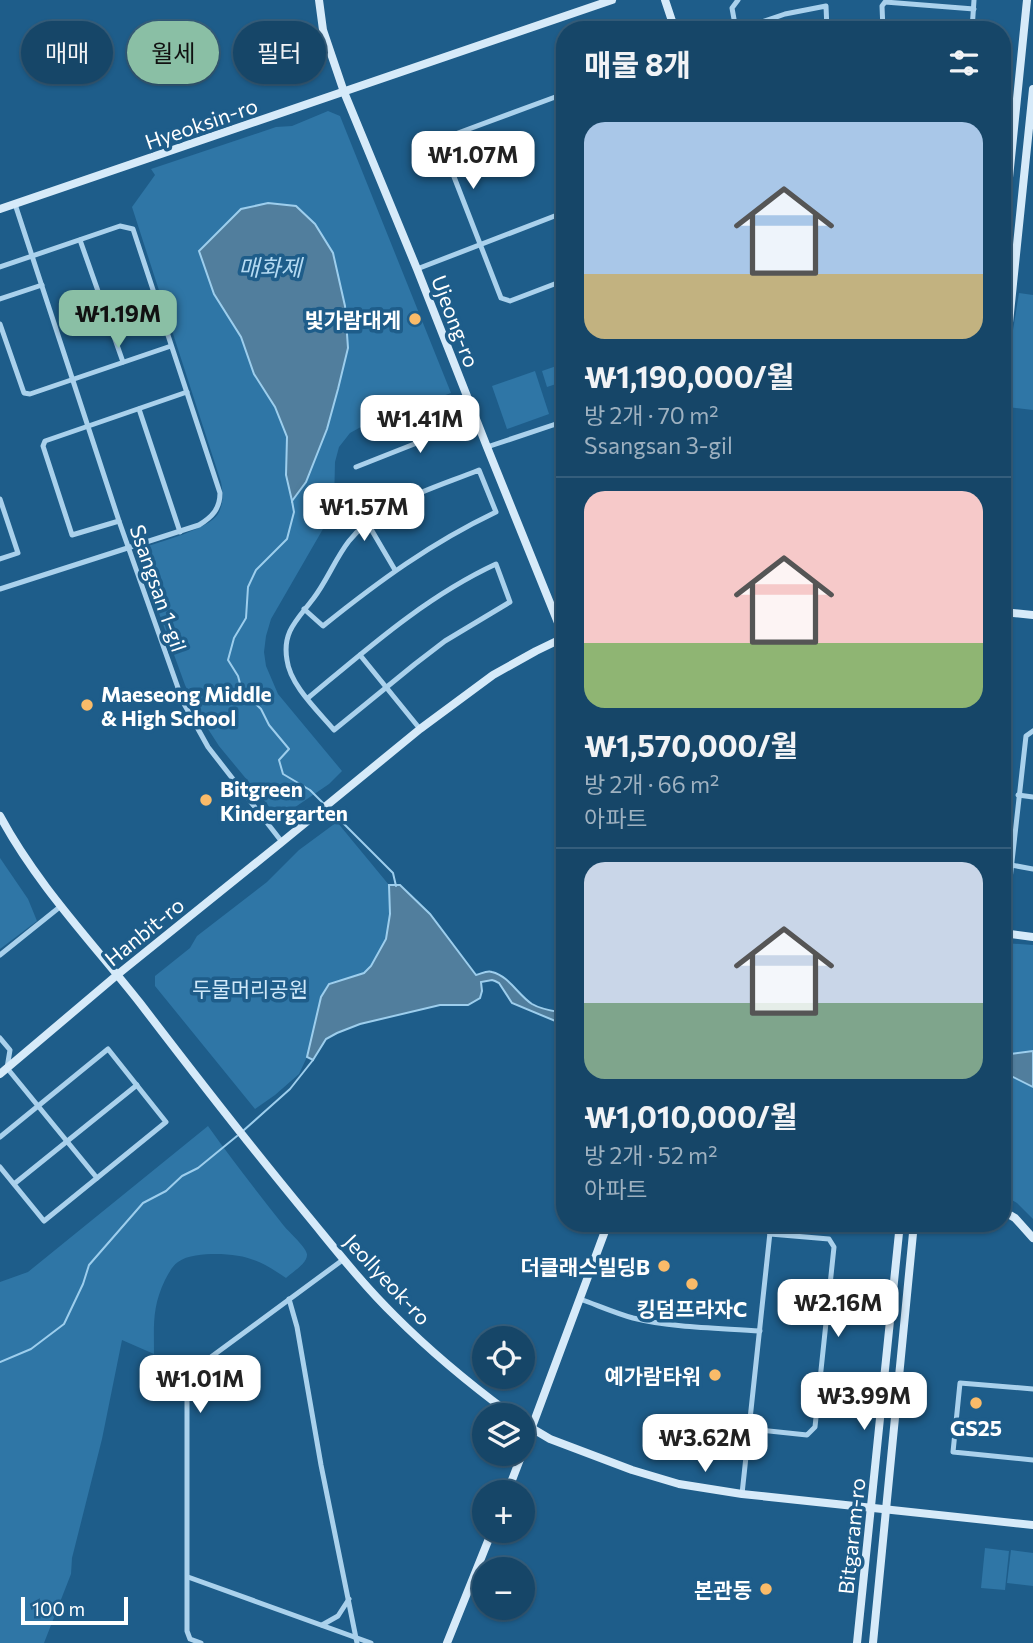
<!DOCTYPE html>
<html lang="ko">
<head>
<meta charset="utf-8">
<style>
	:root { --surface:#164668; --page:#1f4d6e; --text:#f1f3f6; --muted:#9eb1c0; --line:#355e7c; --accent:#8abfa5 }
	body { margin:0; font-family:Commissioner,"Noto Sans KR",sans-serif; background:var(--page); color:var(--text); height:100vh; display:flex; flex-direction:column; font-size:26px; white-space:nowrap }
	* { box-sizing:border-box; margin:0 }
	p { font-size:23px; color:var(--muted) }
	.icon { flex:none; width:38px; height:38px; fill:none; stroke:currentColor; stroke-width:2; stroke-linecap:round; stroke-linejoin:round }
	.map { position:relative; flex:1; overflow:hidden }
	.drawer { position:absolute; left:556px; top:21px; width:455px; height:1211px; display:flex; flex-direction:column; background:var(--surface); border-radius:28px; box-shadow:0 2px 5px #0004,0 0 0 2px var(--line) }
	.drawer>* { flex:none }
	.hud { position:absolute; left:21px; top:21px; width:430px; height:63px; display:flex; gap:14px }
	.controls { position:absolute; left:472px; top:1326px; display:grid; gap:14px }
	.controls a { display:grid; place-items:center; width:63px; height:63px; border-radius:50%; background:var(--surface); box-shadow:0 2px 5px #0004,0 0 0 2px var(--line); font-size:35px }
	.scale { position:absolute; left:21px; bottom:18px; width:107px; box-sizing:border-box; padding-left:7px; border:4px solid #fff; border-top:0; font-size:19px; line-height:24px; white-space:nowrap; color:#fff; -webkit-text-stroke:5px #1e5d8a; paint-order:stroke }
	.price { position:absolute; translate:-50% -60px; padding:0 16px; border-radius:14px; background:#fff; color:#222; font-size:23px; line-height:46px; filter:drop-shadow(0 2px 4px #0008) }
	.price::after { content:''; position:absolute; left:50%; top:42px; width:21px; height:16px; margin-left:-10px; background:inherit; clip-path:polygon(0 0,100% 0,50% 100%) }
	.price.selected { background:var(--accent); color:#111 }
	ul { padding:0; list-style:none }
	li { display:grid; align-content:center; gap:14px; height:371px; padding:0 28px }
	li+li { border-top:2px solid var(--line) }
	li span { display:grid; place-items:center; height:217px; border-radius:21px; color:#555 }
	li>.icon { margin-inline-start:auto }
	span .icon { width:126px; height:126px; fill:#fffc; stroke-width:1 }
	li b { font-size:30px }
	h2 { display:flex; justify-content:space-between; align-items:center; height:84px; padding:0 28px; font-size:30px }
	.chip { padding:0 24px; border-radius:32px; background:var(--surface); box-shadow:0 2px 5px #0004,0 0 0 2px var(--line); font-size:24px; line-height:63px }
	.chip.selected { background:var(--accent); color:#111 }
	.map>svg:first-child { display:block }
	.green { fill:#2f76a6 }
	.water { fill:#517e9d; stroke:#9dceed; stroke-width:2 }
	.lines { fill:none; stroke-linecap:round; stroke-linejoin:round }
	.stream { stroke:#9dceed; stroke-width:2 }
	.street { stroke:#aad1ec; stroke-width:5 }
	.secondary { stroke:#d6eaf9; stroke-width:8 }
	.poi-dot { fill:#fabb69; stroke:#1e5d8a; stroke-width:2.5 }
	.labels { text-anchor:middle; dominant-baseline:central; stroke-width:7; stroke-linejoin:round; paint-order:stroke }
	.street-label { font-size:21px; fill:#fff; stroke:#1e5d8a }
	.poi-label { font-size:21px; font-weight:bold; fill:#fff; stroke:#1e5d8a; text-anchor:end }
	.park-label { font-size:21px; fill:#cfe8f9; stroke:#1e5d8a }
	.water-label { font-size:23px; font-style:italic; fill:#b5dbf3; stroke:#1e5d8a }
</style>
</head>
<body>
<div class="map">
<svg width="1033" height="1643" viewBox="0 0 1033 1643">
	<rect width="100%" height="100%" fill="#1e5d8a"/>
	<!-- green -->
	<g class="green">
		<path d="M328,111L340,116L451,393L368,423L350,433L339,447L335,462L334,505L327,522L271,619L266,636L264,652L266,666L278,694L342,771L329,784L288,812L280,813L271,809L219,746L199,715L185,685L139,558V552L142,548C159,542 209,529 218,514C224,503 223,493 221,482L132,207L155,175L151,169L276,127L292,126Z"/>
		<path d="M1019,293L1033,295V410L1007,407L1013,330Z"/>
		<path d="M565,363V381L547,387L542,371Z"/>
		<path d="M535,371L549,414L507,429L492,386Z"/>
		<path d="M337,822L389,885L390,914L386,939L371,966L364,973L329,985L321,997L307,1057L299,1074L275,1095L255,1109L155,986V976L190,948L197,936L267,882L299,850Z"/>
		<path d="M0,858L28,899L37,921L0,949Z"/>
		<path d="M1003,943L1033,945V1219L1017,1203L1003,1195Z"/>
		<path d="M208,1126C232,1160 258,1193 284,1226C289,1232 308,1249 307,1255C307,1264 292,1272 286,1278C261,1261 246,1254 215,1254C204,1254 187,1255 178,1262C172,1266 169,1273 165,1280C152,1307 154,1325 154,1354L122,1340L102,1439L72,1558L71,1574L44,1643H0V1282L28,1272Z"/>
		<path d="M985,1548L1009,1551L1005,1590L981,1588Z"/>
		<path d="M1011,1550L1033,1553V1586L1007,1583Z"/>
	</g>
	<!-- water -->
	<g class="water">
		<path d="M268,203L296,206L315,224L333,253L345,306L348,348L338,389L327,429L306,482L292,501L286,475L287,437L275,407L254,374L241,337L214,294L199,251L241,209Z"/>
		<path d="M389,885H400L430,914L476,975C481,974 487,970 492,972C509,976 518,995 532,1004C542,1010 554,1011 565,1013V1025L512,1003L499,983L495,981L492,980L481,982L482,991L480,998L468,1005H440L360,1024L337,1033L326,1039L313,1060L307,1057L321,997L329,984L364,973L371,966L386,939L390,914Z"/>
		<path d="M1033,1051V1087L1003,1072V1055Z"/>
	</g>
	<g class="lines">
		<!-- stream -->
		<g class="stream">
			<path d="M292,501L294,512L287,539L256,570L248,587L246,618L234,638L228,660L238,676L242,691L261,709L269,725L289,749L279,760L283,774L310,790L324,804"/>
			<path d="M328,808L393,873L396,886"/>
			<path d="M244,1130L290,1089L313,1060"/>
			<path d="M0,1362L31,1349L64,1324L83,1284L89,1265L143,1203L166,1191L182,1176L198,1168L237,1136"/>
		</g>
		<!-- street -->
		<g class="street">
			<path d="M736,30L732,8L738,0"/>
			<path d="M739,30L785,14L826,6L827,30"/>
			<path d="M883,30L882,6L885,2L974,9"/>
			<path d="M972,30L974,0"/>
			<path d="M565,98L558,96L450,136C444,141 443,144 444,151L501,298L510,301L565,280"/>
			<path d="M1003,128L1014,129"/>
			<path d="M15,204L119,521L183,702L208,747L282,842"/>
			<path d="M80,240L123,362"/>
			<path d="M0,267L120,226L133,229L220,493C220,509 212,517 199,525L0,589"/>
			<path d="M417,269L565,212"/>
			<path d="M0,299L42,285"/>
			<path d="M0,324L24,393L30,394L171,346"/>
			<path d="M139,409L180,532"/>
			<path d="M487,447L565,421"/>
			<path d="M356,467L475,420"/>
			<path d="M0,499L18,553L0,559"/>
			<path d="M336,512L364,520L368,524L395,570"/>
			<path d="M119,521L72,535L43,446L45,441L187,392"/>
			<path d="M304,609L323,626C379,581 431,543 496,512L479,470C435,488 380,502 349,541C335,559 327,581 313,599C297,620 282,632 287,660C290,685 318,711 334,730L415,664L445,641L510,602L496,564C425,597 367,649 308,698"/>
			<path d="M360,655L420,729"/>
			<path d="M1018,795L1033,797"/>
			<path d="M1011,865L1033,869"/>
			<path d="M1004,933L1026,736L1033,731"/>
			<path d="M0,955L61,906"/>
			<path d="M0,1038L10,1050L7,1068L97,1178"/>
			<path d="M0,1137L108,1049L166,1122L44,1221L0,1167"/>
			<path d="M14,1184L137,1085"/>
			<path d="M289,1299L297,1327L321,1465L357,1643"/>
			<path d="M580,1299C597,1305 615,1313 633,1318C673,1328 718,1328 760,1331"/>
			<path d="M1033,1389L960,1383L953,1452L1033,1460"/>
			<path d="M749,1429L807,1435L815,1427L834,1247L829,1239L770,1234"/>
			<path d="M742,1494L771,1223"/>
			<path d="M188,1577L371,1643"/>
			<path d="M322,1625L338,1616L349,1599"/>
			<path d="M201,1643L190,1639L187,1631V1389L193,1375L211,1357L344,1259"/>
		</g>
		<!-- secondary -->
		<g class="secondary">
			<path d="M319,0L323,30L344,92L417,269L487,447L565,640"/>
			<path d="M665,0L675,30"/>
			<path d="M0,209L612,0"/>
			<path d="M1003,237L1027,0"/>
			<path d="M1003,381L1033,89"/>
			<path d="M1003,612L1033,615"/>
			<path d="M0,816C37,885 92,942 140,1003C195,1075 250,1146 308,1216C336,1250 364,1286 395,1316C432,1353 471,1385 513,1416"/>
			<path d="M1003,933L1033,937"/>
			<path d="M0,1074L117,975L282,842L420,729L493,675L536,651L565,637"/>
			<path d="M1003,1211L1015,1218L1033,1238"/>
			<path d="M523,1423L550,1439L632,1470L679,1484L742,1494L1033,1525"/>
			<path d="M523,1451L608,1223"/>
			<path d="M507,1493L522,1454"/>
			<path d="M447,1643L492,1531"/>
			<path d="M857,1643L900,1223"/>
			<path d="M873,1643L914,1223"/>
		</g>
	</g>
	<!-- markers -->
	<g class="poi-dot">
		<circle cx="415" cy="319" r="7"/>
		<circle cx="87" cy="705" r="7"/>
		<circle cx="206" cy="800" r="7"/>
		<circle cx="664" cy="1266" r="7"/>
		<circle cx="692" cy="1284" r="7"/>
		<circle cx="715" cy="1375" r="7"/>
		<circle cx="976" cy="1403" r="7"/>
		<circle cx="766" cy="1589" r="7"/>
	</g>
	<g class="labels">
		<!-- street labels -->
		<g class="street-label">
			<text transform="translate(201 123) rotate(-19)">Hyeoksin-ro</text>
			<text transform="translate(456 321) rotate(69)">Ujeong-ro</text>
			<text transform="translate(159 588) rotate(71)">Ssangsan 1-gil</text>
			<text transform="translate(144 931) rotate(-39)">Hanbit-ro</text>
			<text transform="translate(388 1279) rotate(47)">Jeollyeok-ro</text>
			<text transform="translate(851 1536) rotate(-84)">Bitgaram-ro</text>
		</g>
		<!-- poi labels -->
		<g class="poi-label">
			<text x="401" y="319">빛가람대게</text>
			<text x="101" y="693" text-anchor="start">Maeseong Middle<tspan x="101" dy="24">&amp; High School</tspan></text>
			<text x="220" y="788" text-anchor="start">Bitgreen<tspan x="220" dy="24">Kindergarten</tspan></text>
			<text x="650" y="1266">더클래스빌딩B</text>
			<text x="692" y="1308" text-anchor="middle">킹덤프라자C</text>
			<text x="701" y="1375">예가람타워</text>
			<text x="976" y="1427" text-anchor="middle">GS25</text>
			<text x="752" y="1589">본관동</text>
		</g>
		<!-- park labels -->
		<g class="park-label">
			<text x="250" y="988">두물머리공원</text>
		</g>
		<!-- water labels -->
		<g class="water-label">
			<text x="270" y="267">매화제</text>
		</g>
	</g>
</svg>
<div class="controls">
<a><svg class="icon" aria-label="locate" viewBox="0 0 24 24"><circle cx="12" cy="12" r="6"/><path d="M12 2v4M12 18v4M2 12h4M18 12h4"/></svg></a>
<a><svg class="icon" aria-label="layers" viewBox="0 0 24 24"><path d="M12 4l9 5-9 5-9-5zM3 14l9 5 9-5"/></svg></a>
<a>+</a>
<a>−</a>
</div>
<div class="scale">100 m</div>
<b class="price" style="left:473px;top:191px">₩1.07M</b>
<b class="price selected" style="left:118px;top:350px">₩1.19M</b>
<b class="price" style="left:420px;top:455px">₩1.41M</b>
<b class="price" style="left:364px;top:543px">₩1.57M</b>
<b class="price" style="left:838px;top:1339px">₩2.16M</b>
<b class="price" style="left:200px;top:1415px">₩1.01M</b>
<b class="price" style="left:864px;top:1432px">₩3.99M</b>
<b class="price" style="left:705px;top:1474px">₩3.62M</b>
<div class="hud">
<a class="chip">매매</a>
<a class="chip selected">월세</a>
<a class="chip">필터</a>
</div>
<section class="drawer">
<h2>매물 8개<svg class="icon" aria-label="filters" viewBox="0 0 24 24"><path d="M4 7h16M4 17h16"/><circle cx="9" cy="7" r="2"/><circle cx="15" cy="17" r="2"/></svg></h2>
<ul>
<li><span style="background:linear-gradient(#a9c7e8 70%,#c2b280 0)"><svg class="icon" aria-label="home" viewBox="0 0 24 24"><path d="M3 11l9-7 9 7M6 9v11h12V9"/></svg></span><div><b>₩1,190,000/월</b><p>방 2개 · 70 m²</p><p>Ssangsan 3-gil</p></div></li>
<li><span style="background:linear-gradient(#f6c9c9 70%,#8fb573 0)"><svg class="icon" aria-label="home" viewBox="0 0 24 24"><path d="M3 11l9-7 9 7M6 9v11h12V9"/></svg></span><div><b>₩1,570,000/월</b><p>방 2개 · 66 m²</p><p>아파트</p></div></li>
<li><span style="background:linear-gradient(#c9d6e8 65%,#7fa58c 0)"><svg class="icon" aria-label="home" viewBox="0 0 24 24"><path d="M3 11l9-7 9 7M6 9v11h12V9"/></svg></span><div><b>₩1,010,000/월</b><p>방 2개 · 52 m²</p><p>아파트</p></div></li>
</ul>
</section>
</div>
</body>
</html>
